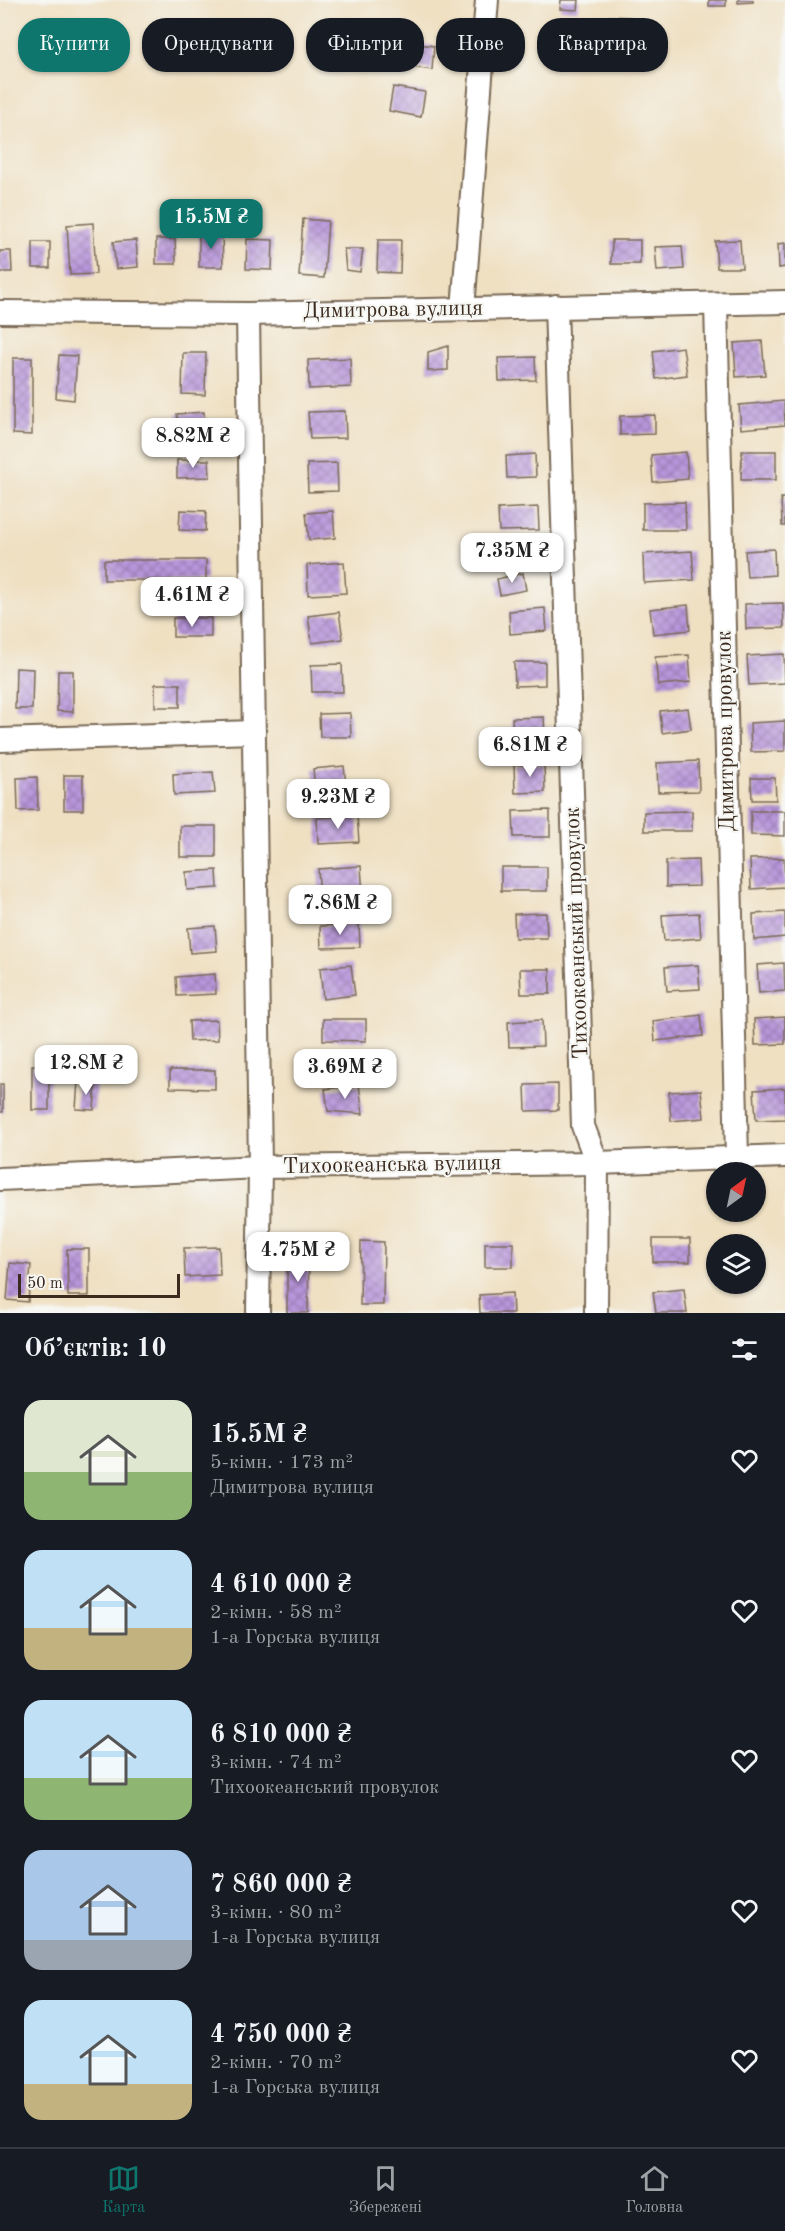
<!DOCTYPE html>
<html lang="uk">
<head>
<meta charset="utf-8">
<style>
	:root { --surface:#171b24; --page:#242831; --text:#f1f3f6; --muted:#9ea1a6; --line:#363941; --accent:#0f766e }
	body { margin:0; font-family:"Old Standard TT",serif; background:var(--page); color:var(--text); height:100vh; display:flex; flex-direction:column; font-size:22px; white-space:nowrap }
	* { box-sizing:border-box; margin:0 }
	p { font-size:20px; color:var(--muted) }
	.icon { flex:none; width:33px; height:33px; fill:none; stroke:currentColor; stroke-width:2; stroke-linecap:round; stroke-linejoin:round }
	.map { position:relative; height:1313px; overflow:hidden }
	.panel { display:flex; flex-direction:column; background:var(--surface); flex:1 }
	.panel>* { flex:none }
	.top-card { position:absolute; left:18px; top:18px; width:750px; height:54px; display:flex; gap:12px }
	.needle { width:39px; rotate:33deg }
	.buttons { position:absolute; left:706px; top:1162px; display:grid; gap:12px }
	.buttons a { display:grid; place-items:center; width:60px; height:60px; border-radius:50%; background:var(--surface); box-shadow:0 2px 4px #0004; font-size:30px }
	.scale { position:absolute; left:18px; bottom:15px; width:162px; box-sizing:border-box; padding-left:6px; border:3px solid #3b2a1e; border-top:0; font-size:16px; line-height:21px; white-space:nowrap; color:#3b2a1e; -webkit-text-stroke:4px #f6f6f2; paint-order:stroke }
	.price { position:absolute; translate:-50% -51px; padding:0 14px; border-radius:12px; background:#fff; color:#222; font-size:20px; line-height:39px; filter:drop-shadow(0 2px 3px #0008) }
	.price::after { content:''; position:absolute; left:50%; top:36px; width:18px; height:14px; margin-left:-9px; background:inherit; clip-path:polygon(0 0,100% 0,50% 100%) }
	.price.current { background:var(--accent); color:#fff }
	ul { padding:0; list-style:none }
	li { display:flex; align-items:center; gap:18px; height:150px; padding:0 24px }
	li span { display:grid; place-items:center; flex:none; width:168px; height:120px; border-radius:18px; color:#555 }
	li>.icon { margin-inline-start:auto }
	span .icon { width:72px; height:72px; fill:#fffc; stroke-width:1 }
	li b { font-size:26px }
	h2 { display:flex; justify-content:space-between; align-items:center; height:72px; padding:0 24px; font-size:26px }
	.chip { padding:0 21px; border-radius:24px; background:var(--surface); box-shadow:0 2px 4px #0004; font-size:21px; line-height:54px }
	.chip.current { background:var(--accent); color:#fff }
	.dock { display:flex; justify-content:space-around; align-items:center; height:84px; border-top:2px solid var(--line); background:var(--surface); font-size:16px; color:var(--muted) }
	.dock a { display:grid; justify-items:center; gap:3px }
	.dock .current { color:var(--accent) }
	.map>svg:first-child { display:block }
	.building { fill:url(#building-cross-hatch) }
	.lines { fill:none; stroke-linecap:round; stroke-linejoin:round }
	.street-casing { stroke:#7a6a57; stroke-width:26 }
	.street { stroke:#fff; stroke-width:22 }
	.labels { text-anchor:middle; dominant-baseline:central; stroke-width:4.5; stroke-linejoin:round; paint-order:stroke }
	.street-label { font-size:22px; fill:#3b2a1e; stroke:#f6f6f2 }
</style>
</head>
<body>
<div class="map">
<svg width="785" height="1313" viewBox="0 0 785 1313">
	<defs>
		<pattern id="building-cross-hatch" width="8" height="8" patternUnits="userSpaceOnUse" patternTransform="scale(1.5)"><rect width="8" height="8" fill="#b896db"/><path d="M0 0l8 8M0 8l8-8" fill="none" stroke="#977bb1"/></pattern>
	</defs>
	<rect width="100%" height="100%" fill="#f6f6f2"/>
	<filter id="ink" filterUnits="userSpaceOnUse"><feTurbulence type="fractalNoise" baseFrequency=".0167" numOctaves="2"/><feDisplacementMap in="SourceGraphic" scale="12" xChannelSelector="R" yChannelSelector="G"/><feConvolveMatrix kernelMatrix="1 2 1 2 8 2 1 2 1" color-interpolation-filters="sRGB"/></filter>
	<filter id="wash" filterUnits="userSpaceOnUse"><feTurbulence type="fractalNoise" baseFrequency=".008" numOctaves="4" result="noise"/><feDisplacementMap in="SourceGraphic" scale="24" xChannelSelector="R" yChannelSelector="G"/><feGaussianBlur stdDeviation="1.35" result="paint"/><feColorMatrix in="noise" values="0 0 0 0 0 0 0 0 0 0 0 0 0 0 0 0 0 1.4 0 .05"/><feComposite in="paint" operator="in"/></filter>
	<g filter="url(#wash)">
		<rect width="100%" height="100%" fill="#efe0c2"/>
		<g id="blocks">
			<!-- building -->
			<g class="building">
				<path d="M561,0H579L578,10L560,9Z"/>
				<rect x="709" y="0" width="17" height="6"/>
				<path d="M738,0H753V2L738,3Z"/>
				<path d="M609,16L630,17L628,62L607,61Z"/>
				<path d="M401,42L434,46L432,70L398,65Z"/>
				<path d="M393,87L425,92L421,117L389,111Z"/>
				<path d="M303,219L328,221L324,278L299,276Z"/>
				<path d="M93,223L96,274L70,275L67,225Z"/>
				<path d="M199,232H222L223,267H199Z"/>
				<path d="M156,239H175L176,264H156Z"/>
				<path d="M247,239L273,240L272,270L246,269Z"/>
				<path d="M136,240L138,267L116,269L113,242Z"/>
				<path d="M378,240H401L400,273L377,272Z"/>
				<path d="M612,240H640V264H611Z"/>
				<path d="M740,240L742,268H717L715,241Z"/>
				<rect x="33" y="242" width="17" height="26"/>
				<path d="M785,243V267L779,268L778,244Z"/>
				<path d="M682,246L684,269L657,271L655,247Z"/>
				<path d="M344,249H363L360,272L346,270Z"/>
				<path d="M0,251H11L12,272H0Z"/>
				<path d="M762,341L765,375L736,377L734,343Z"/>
				<path d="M448,346V370L428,371V352Z"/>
				<path d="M683,347L687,375L656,379L653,351Z"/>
				<path d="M183,353H206L205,395L182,394Z"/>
				<path d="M59,355L77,356L74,400L56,398Z"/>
				<path d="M535,357L536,380L499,381L498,358Z"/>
				<path d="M13,358H32V435L13,434Z"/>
				<path d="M350,358L351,387L309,389L308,360Z"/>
				<path d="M784,401L785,425L741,429L739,405Z"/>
				<path d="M345,411L346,438L310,439L308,412Z"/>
				<path d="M204,412L205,428L179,430L177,414Z"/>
				<path d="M655,415V434L620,435V416Z"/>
				<path d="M742,451H776V480H741Z"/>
				<path d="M686,452L688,479L653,482L651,455Z"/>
				<path d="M535,454L536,477L507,478L506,456Z"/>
				<path d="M177,460H209L210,477L177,478Z"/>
				<path d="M337,463L338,491L308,492L307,464Z"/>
				<path d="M781,498H785V526H782Z"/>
				<path d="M685,502L686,530H643V503Z"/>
				<path d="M538,507L539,530L499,531L498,509Z"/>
				<path d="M180,510L206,511L205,531L179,530Z"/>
				<path d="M333,511L335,538L309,540L306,513Z"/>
				<path d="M774,549L775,575L747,577L745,551Z"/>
				<path d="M692,551L694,580L644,583L643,554Z"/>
				<rect x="104" y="560" width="102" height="20"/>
				<path d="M344,562L346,593L308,595L307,565Z"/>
				<path d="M523,573L526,590L500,595L497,579Z"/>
				<path d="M783,603L784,628L746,629L745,604Z"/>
				<path d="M688,605L690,630L653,634L650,609Z"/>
				<path d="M545,608L547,631L510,634L509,611Z"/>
				<path d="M339,612L343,639L312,643L308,616Z"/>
				<rect x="173" y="618" width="38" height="19"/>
				<path d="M784,654L785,683L749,685L747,656Z"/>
				<path d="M689,655L691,682L658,685L655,657Z"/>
				<path d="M514,662H545V685L515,686Z"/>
				<path d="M342,664L343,692H312L311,665Z"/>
				<path d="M16,668L33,669L32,709H15Z"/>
				<path d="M58,671H73V712L57,711Z"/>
				<rect x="155" y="684" width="25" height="23"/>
				<path d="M688,708L691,729L662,733L660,711Z"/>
				<path d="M350,713L351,737H320L319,714Z"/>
				<path d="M544,717L545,739L513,740L512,718Z"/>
				<path d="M785,721V751L751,752L750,723Z"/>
				<path d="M698,761L699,791L658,792L657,763Z"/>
				<path d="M544,764L545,792L515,793L514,765Z"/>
				<path d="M344,766L347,795L316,798L313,769Z"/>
				<path d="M213,772L215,793L174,795L173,774Z"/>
				<rect x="64" y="775" width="19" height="35"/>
				<path d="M37,777L38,810L18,811L17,778Z"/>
				<path d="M751,778H775L776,800H752Z"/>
				<path d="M550,810V837H514L513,811Z"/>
				<path d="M692,811V831H644V812Z"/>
				<path d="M751,811H785V836L751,835Z"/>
				<path d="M357,816L359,842L318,844L317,818Z"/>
				<rect x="180" y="826" width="36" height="31"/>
				<path d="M784,858L785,887L751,889L750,859Z"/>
				<path d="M698,860L699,886L666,887V861Z"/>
				<path d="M361,866L363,896L320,898L318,869Z"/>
				<rect x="501" y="867" width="46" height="24"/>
				<path d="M217,870L218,888L187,890L186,872Z"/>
				<path d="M785,912V937L754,940L753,914Z"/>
				<path d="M546,913L547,938H515L514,914Z"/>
				<path d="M699,913L701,938L664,941L662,915Z"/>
				<path d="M359,924L360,947L321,948L320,926Z"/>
				<path d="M215,926L217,951L190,953L188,928Z"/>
				<path d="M784,963L785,991L759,993L757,965Z"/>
				<path d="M351,965L355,995L323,999L320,968Z"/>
				<path d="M698,965L700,989L667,991L665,967Z"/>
				<path d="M520,969H550V994H521Z"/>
				<path d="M215,974L216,994L177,996L176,977Z"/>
				<path d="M701,1015L703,1036L655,1041L653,1021Z"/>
				<path d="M785,1017V1044L755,1045L754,1019Z"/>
				<path d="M323,1019H366V1041L323,1040Z"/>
				<path d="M217,1020L218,1040L190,1041L189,1021Z"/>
				<path d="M542,1020L543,1046L509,1047L508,1022Z"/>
				<rect x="32" y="1065" width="17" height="45"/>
				<path d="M170,1070H215V1089L170,1088Z"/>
				<path d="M78,1081L96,1082L94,1110L76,1109Z"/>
				<rect x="0" y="1084" width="3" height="28"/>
				<path d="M558,1084V1110L526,1111L525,1085Z"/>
				<path d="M359,1085L363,1114L328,1111L325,1089Z"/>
				<path d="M785,1088V1119L756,1120L754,1090Z"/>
				<path d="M701,1090L704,1118L671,1121L669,1092Z"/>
				<rect x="653" y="1239" width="37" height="23"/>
				<path d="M361,1241L384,1242L383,1305H360Z"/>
				<rect x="485" y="1243" width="28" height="24"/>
				<path d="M219,1247L220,1275L185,1277L184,1248Z"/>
				<path d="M67,1249H89V1296H68Z"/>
				<path d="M287,1254H309L308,1313H287Z"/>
				<path d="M10,1263L31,1265L28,1302L7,1300Z"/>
				<path d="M684,1289L687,1313H656L653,1292Z"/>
				<path d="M512,1293L513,1313H480L479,1295Z"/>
			</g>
		</g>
	</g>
	<g filter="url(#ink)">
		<use href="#blocks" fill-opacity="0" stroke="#7a6a57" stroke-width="1.5"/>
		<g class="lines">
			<defs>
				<g id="street">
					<path d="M716,304L737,1158"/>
					<path d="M556,306L583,1126L597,1163L596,1313"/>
					<path d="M463,309L487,0"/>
					<path d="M0,312L248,314L785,302"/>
					<path d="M248,314L260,1167L258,1313"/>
					<path d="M0,740L254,732"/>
					<path d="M0,1179L260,1167L597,1163L785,1156"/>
				</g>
			</defs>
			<!-- street casing -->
			<use href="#street" class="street-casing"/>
			<!-- street -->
			<use href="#street" class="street"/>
		</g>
	</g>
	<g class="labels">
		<!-- street labels -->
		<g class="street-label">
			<text transform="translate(393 310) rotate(-1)">Димитрова вулиця</text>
			<text transform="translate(726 731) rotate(-91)">Димитрова провулок</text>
			<text transform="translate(577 933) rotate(-92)">Тихоокеанський провулок</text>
			<text transform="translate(392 1165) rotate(-1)">Тихоокеанська вулиця</text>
		</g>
	</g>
</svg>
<div class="buttons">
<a><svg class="needle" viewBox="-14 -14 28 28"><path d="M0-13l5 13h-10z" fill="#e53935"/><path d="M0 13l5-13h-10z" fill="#9ea1a6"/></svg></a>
<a><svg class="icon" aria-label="layers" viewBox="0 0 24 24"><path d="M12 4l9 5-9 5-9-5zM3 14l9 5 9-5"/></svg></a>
</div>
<div class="scale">50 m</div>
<b class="price current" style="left:211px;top:250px">15.5M ₴</b>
<b class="price" style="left:193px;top:469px">8.82M ₴</b>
<b class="price" style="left:512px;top:584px">7.35M ₴</b>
<b class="price" style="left:192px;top:628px">4.61M ₴</b>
<b class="price" style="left:530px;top:778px">6.81M ₴</b>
<b class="price" style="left:338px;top:830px">9.23M ₴</b>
<b class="price" style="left:340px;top:936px">7.86M ₴</b>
<b class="price" style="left:86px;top:1096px">12.8M ₴</b>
<b class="price" style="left:345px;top:1100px">3.69M ₴</b>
<b class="price" style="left:298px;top:1283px">4.75M ₴</b>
<div class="top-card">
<a class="chip current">Купити</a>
<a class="chip">Орендувати</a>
<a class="chip">Фільтри</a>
<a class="chip">Нове</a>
<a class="chip">Квартира</a>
</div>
</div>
<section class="panel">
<h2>Об’єктів: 10<svg class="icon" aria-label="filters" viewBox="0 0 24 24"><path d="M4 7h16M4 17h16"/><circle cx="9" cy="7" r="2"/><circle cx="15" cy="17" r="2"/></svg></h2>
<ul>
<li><span style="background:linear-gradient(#dfe7d0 60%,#8fb573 0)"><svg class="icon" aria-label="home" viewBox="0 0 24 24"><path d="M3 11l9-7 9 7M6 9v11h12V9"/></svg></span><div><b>15.5M ₴</b><p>5-кімн. · 173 m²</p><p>Димитрова вулиця</p></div><svg class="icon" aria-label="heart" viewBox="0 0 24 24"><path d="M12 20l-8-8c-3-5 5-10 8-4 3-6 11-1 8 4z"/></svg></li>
<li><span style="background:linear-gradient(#bfe0f5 65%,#c2b280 0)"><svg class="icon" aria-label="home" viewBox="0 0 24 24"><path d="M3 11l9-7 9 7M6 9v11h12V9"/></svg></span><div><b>4 610 000 ₴</b><p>2-кімн. · 58 m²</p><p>1-а Горська вулиця</p></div><svg class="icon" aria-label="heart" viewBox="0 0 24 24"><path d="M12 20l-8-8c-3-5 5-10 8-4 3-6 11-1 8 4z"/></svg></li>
<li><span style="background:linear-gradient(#bfe0f5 65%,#8fb573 0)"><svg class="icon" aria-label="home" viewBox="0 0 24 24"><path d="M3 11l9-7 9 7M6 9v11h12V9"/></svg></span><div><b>6 810 000 ₴</b><p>3-кімн. · 74 m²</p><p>Тихоокеанський провулок</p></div><svg class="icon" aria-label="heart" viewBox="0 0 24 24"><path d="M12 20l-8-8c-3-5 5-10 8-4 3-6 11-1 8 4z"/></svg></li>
<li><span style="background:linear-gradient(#a9c7e8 75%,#9aa5b1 0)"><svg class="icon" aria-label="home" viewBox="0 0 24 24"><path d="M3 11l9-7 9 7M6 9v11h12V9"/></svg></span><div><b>7 860 000 ₴</b><p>3-кімн. · 80 m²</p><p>1-а Горська вулиця</p></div><svg class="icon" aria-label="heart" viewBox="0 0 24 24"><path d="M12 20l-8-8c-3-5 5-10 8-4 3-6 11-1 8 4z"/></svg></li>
<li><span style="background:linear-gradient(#bfe0f5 70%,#c2b280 0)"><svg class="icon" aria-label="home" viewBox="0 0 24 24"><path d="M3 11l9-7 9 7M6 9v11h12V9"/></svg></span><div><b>4 750 000 ₴</b><p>2-кімн. · 70 m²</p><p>1-а Горська вулиця</p></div><svg class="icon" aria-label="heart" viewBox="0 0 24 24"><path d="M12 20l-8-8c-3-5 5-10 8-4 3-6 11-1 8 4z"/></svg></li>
</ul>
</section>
<nav class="dock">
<a class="current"><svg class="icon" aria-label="map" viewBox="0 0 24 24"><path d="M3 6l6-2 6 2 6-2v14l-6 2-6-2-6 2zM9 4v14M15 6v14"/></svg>Карта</a>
<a><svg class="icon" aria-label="saved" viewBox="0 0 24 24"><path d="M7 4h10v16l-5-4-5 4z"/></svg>Збережені</a>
<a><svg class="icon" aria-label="home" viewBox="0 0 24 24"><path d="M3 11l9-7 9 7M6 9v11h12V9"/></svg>Головна</a>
</nav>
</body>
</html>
